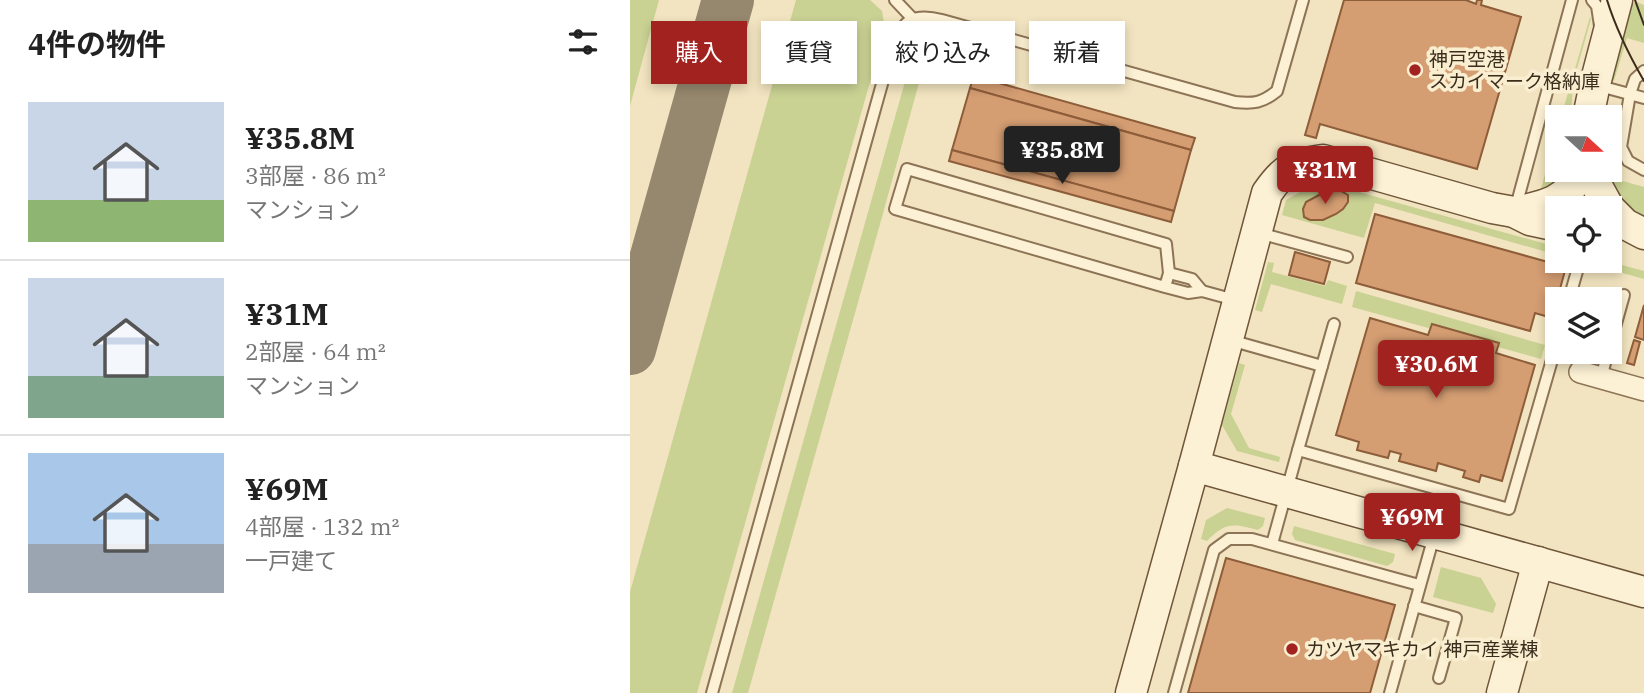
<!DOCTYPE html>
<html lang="ja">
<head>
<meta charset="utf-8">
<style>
	:root { --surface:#fff; --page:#f2f2f2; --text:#222; --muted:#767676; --line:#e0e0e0; --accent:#a22220 }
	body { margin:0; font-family:"IBM Plex Serif","Noto Sans JP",serif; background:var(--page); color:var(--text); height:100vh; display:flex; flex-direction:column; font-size:26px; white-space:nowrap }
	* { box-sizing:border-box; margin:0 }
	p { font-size:23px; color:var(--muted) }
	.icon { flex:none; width:38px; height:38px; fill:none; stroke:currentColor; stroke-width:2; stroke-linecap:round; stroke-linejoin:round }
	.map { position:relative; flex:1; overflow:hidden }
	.panel { display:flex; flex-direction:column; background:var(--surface); width:630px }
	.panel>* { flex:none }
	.top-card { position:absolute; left:21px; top:21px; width:665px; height:63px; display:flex; gap:14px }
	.needle { width:46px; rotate:111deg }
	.fabs { position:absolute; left:915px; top:105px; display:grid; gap:14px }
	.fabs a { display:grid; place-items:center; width:77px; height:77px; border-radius:0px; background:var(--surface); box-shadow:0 4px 10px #0003; font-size:35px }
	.price { position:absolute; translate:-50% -60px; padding:0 16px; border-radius:7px; background:var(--accent); color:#fff; font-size:23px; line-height:46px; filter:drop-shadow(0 2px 4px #0008) }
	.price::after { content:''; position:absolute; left:50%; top:42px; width:21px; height:16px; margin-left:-10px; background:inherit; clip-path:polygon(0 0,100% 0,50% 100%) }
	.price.selected { background:#222; color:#fff }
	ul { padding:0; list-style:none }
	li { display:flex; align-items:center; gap:21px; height:175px; padding:0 28px }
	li+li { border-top:2px solid var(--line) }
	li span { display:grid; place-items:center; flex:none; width:196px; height:140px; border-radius:0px; color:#555 }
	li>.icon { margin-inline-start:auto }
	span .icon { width:84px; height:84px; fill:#fffc; stroke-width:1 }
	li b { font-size:30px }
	h2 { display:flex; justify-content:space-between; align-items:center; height:84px; padding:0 28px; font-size:30px }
	.chip { padding:0 24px; border-radius:0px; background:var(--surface); box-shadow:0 4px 10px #0003; font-size:24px; line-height:63px }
	.chip.selected { background:var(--accent); color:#fff }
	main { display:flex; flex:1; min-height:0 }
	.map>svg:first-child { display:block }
	.green { fill:#c9d193 }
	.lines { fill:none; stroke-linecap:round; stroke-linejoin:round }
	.taxiway { stroke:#96886e; stroke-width:52 }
	.building { fill:#d49d72; stroke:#8e5d3a; stroke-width:2 }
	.lane-casing { stroke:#8d7456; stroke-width:14 }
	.street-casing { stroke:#8d7456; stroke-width:24 }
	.secondary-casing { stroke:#6f5539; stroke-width:33 }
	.lane { stroke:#fcf1d4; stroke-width:10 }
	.street { stroke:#fcf1d4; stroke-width:21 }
	.secondary { stroke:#fcf1d4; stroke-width:30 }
	.tram { stroke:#3b2c1c; stroke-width:2 }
	.poi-dot { fill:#a22220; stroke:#f9eed0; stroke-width:2.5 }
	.labels { text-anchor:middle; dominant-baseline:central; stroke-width:7; stroke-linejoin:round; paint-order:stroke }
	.poi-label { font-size:19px; fill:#3b2c1c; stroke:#f9eed0; text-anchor:start }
</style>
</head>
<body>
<main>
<section class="panel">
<h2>4件の物件<svg class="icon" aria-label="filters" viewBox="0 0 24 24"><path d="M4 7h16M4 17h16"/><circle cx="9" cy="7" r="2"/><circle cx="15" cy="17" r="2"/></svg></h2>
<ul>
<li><span style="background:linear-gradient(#c9d6e8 70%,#8fb573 0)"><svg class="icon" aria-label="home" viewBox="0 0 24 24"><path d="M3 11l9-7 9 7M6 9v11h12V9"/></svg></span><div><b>¥35.8M</b><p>3部屋 · 86 m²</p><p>マンション</p></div></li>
<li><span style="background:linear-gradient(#c9d6e8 70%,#7fa58c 0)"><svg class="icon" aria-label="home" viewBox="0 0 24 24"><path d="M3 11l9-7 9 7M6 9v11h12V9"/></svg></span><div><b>¥31M</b><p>2部屋 · 64 m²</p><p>マンション</p></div></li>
<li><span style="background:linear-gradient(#a9c7e8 65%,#9aa5b1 0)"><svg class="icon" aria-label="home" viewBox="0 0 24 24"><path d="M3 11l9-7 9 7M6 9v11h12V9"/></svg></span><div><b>¥69M</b><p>4部屋 · 132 m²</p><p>一戸建て</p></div></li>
</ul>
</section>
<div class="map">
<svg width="1014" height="693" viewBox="0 0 1014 693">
	<rect width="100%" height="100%" fill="#f2e4c0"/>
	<!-- green -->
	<g class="green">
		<path d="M0,0H29L0,106Z"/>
		<path d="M166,0H240L252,11L255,29L67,693H0V592Z"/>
		<path d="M1007,2L1014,5V43L997,38L984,81L981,80L998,4Z"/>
		<path d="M960,17L961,19L943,83L941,117H931Z"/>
		<path d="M293,43H300L252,217L118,693H102L278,71L285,49Z"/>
		<path d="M927,130L928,170H939L935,181L909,196Z"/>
		<path d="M968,170H978L982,178L1014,187V227L995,216Z"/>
		<path d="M689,181L927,247V255L745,203L734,238L652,215L656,200Z"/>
		<path d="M956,261H977L1014,271V279L956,263Z"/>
		<path d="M638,262L644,263L642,272L695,286L698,280L717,286L712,304L641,284L632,312L625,310Z"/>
		<path d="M726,291L915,345L911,359L722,307Z"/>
		<path d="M609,363L615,365L601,414L619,448L650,457L649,462L607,451L592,425Z"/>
		<path d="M597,508L635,518L633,526L628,530C604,524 596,521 577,541L571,539L576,520Z"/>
		<path d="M664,526L765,554L763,562L757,566L665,540L662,534Z"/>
		<path d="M811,567L851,578L866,604L863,613L803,597Z"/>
	</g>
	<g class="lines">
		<!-- taxiway -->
		<path class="taxiway" d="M0,349L98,0"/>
	</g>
	<!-- building -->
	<g class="building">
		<path d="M714,0H836L846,4L847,0H852L851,5L891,17L847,169L690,124L686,138L675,135Z"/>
		<path d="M344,76L565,138L561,150L340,88Z"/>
		<path d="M340,88L561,150L544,211L322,150Z"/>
		<path d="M322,150L544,211L541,222L319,161Z"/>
		<path d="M702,191H711L718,195V202L713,209L706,214L693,220H680L674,217L673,209L676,202L689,195Z"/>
		<path d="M745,214L936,267L922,318L905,313L900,331L726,283Z"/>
		<path d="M665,252L700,262L694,284L659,275Z"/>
		<path d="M1014,305V340L1005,337Z"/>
		<path d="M740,318L798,335L802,324L869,343L866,353L905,365L872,481L851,475L849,482L833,477L835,471L808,463L806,471L769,461L771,454L760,451L758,458L727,450L729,442L706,435Z"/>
		<path d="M1004,340L1010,342L1004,365L997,363Z"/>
		<path d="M596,558L765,605L740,693H558Z"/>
	</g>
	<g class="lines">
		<defs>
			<g id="lane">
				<path d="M265,0L283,19"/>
				<path d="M962,0L967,6L970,26"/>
				<path d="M1014,71L1005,79L1000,94L991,147L998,161L1014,170"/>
				<path d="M966,85L1014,98"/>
				<path d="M885,210L942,0"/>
				<path d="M629,233L717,257"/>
				<path d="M539,273L562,279L572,291"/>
				<path d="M535,287L539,273L536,244L277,169L265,209L535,287L558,293L572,291L605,300"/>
				<path d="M939,299L950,261"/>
				<path d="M704,324L668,450L879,509L928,339"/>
				<path d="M600,340L692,366"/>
				<path d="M980,345L994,295"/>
				<path d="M971,378L978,352"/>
				<path d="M642,544L668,450"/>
				<path d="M784,606L826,618L809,678"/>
				<path d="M82,693L262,48C272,20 283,13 312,20L605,102C624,104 632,103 647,91L673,0"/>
				<path d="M544,693L584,550L599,539H622L789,585"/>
				<path d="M760,693L804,536"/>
			</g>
			<path id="street" d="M950,372L1014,390"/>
			<g id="secondary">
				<path d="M958,117L965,84L987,0"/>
				<path d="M961,170L962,177L979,208"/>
				<path d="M980,209L995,224L1014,234"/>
				<path d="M884,212C911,207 943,201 948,170"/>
				<path d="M564,466L1014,592"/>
				<path d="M501,693L564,466L637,193C655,167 662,165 693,160L862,208L884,212L900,220L928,226"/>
				<path d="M872,693L908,562"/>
			</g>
		</defs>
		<!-- lane casing -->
		<use href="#lane" class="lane-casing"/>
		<!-- street casing -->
		<use href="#street" class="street-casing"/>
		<!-- secondary casing -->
		<use href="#secondary" class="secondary-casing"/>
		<!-- lane -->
		<use href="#lane" class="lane"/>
		<!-- street -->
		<use href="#street" class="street"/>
		<!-- secondary -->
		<use href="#secondary" class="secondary"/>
		<!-- tram -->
		<g class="tram">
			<path d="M977,0C986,29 999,55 1014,81"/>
			<path d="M1005,0L1014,25"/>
		</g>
	</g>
	<!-- markers -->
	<g class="poi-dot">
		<circle cx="785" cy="70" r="7"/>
		<circle cx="662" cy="649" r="7"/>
	</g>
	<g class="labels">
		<!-- poi labels -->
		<g class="poi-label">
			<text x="799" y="59">神戸空港<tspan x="799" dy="22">スカイマーク格納庫</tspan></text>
			<text x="676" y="649">カツヤマキカイ 神戸産業棟</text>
		</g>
	</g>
</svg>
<div class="fabs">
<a><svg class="needle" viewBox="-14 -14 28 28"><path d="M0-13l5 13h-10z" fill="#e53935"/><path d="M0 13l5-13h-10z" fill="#767676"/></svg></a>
<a><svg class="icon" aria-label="locate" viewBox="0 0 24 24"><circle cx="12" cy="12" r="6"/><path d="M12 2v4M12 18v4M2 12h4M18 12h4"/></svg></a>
<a><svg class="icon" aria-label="layers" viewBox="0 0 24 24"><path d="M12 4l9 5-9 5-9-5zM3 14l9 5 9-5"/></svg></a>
</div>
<b class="price selected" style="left:432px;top:186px">¥35.8M</b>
<b class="price" style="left:695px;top:206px">¥31M</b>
<b class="price" style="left:806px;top:400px">¥30.6M</b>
<b class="price" style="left:782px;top:553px">¥69M</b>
<div class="top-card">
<a class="chip selected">購入</a>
<a class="chip">賃貸</a>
<a class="chip">絞り込み</a>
<a class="chip">新着</a>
</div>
</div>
</main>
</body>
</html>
